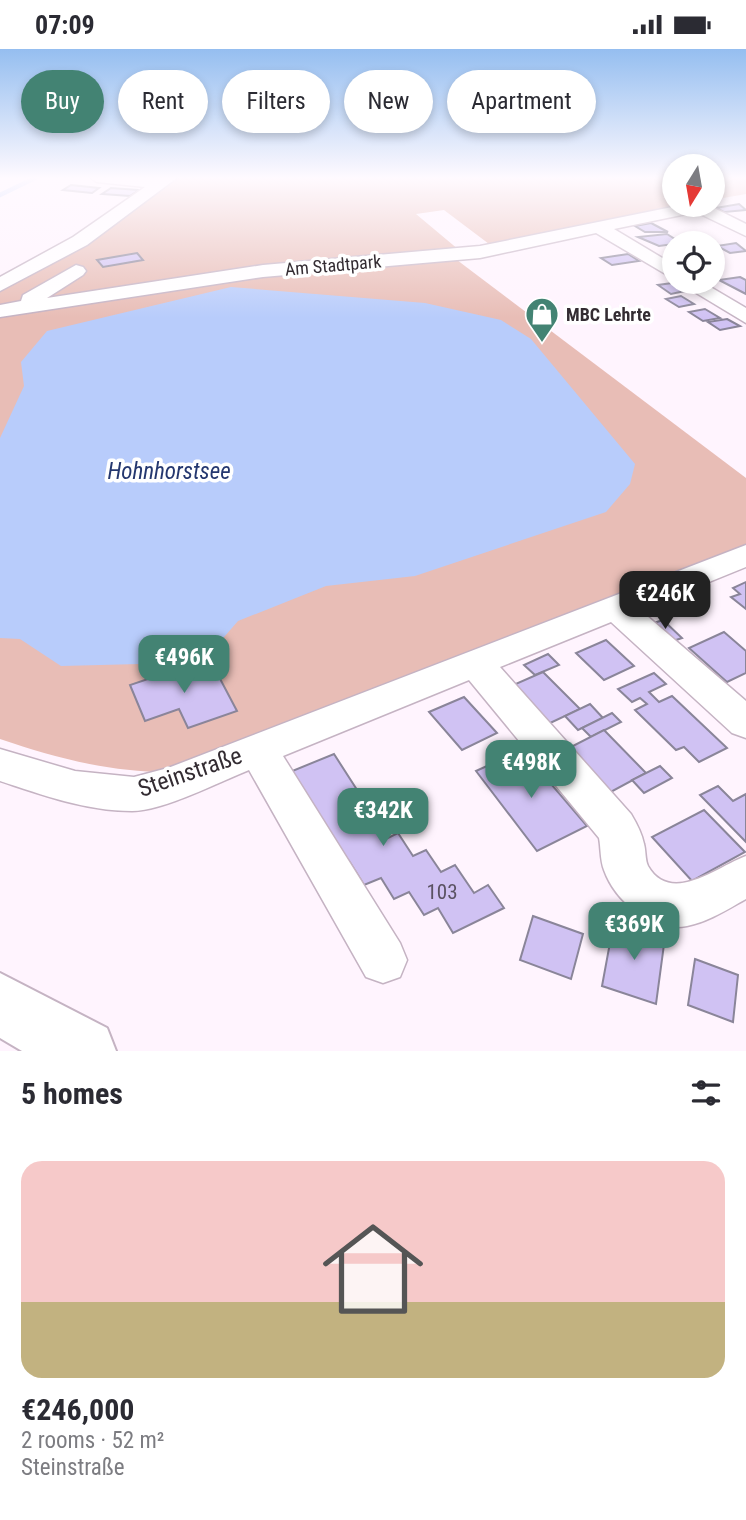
<!DOCTYPE html>
<html lang="en">
<head>
<meta charset="utf-8">
<style>
	:root { --surface:#fff; --page:#f2f2f3; --text:#2b2b33; --muted:#7c7c81; --accent:#438373 }
	body { margin:0; font-family:"Roboto Condensed",sans-serif; background:var(--page); color:var(--text); height:100vh; display:flex; flex-direction:column; font-size:26px; white-space:nowrap }
	* { box-sizing:border-box; margin:0 }
	p { font-size:23px; color:var(--muted) }
	.icon { flex:none; width:38px; height:38px; fill:none; stroke:currentColor; stroke-width:2; stroke-linecap:round; stroke-linejoin:round }
	.map { position:relative; height:1002px; overflow:hidden }
	.side { display:flex; flex-direction:column; background:var(--surface); flex:1 }
	.side>* { flex:none }
	.top-card { position:absolute; left:21px; top:21px; width:705px; height:63px; display:flex; gap:14px }
	.needle { width:46px; rotate:191deg }
	.controls { position:absolute; left:662px; top:105px; display:grid; gap:14px }
	.controls a { display:grid; place-items:center; width:63px; height:63px; border-radius:50%; background:var(--surface); box-shadow:0 4px 10px #0003; font-size:35px }
	.price { position:absolute; translate:-50% -60px; padding:0 16px; border-radius:14px; background:var(--accent); color:#fff; font-size:23px; line-height:46px; filter:drop-shadow(0 2px 4px #0008) }
	.price::after { content:''; position:absolute; left:50%; top:42px; width:21px; height:16px; margin-left:-10px; background:inherit; clip-path:polygon(0 0,100% 0,50% 100%) }
	.price.active { background:#222; color:#fff }
	ul { padding:0; list-style:none }
	li { display:grid; align-content:center; gap:14px; height:371px; padding:0 21px }
	li span { display:grid; place-items:center; height:217px; border-radius:21px; color:#555 }
	li>.icon { margin-inline-start:auto }
	span .icon { width:126px; height:126px; fill:#fffc; stroke-width:1 }
	li b { font-size:30px }
	h2 { display:flex; justify-content:space-between; align-items:center; height:84px; padding:0 21px; font-size:30px }
	.chip { padding:0 24px; border-radius:32px; background:var(--surface); box-shadow:0 4px 10px #0003; font-size:24px; line-height:63px }
	.chip.active { background:var(--accent); color:#fff }
	.status { display:flex; justify-content:space-between; align-items:center; height:49px; padding:0 35px; background:var(--surface); direction:ltr }
	.status svg { height:19px; fill:currentColor }
	.map>svg:first-child { display:block }
	.green { fill:#e8bdb6 }
	.water { fill:#b8ccfb }
	.lines { fill:none; stroke-linecap:round; stroke-linejoin:round }
	.stream { stroke:#b8ccfb; stroke-width:4.5 }
	.building { fill:#d0c2f3; stroke:#8a8599; stroke-width:2 }
	.minor-casing { stroke:#c5b3c3; stroke-width:3 }
	.highway-casing { stroke:#c5b3c3; stroke-width:4 }
	.minor { fill:#fff; fill-rule:evenodd }
	.highway { fill:#fff; fill-rule:evenodd }
	.labels { text-anchor:middle; dominant-baseline:central; stroke-width:7; stroke-linejoin:round; paint-order:stroke }
	.far-street-label { font-size:18px; fill:#332c32; stroke:#fff }
	.far-poi-label { font-size:18px; font-weight:bold; fill:#332c32; stroke:#fff; text-anchor:start }
	.near-number-label { font-size:21px; fill:#5a5262 }
	.water-label { font-size:23px; font-style:italic; fill:#24376f; stroke:#fff }
	.near-street-label { font-size:24px; fill:#332c32; stroke:#fff }
</style>
</head>
<body>
<div class="status"><b>07:09</b><svg viewBox="0 0 49 12"><path d="M0 12V9h3v3zM5 12V6h3v6zM10 12V3h3v9zM15 12V0h3v12zM26 1h20v11H26zM47 4h2v5h-2z"/></svg></div>
<div class="map">
<svg width="746" height="1002" viewBox="0 0 746 1002">
	<rect width="100%" height="100%" fill="#fff4fe"/>
	<!-- green -->
	<g class="green">
		<path d="M177,128H674V156H690L497,201L444,161L416,165L459,201L0,261V239Z"/>
		<path d="M712,128H746V145L712,151Z"/>
		<path d="M457,211L746,429V496L157,723C102,721 53,708 0,690V266L223,232Z"/>
	</g>
	<!-- water -->
	<path class="water" d="M231,238L425,254L501,271L531,290L635,415L630,435L606,463L415,527L326,537L238,572L218,595L140,615L61,617L20,590L0,589V389L24,337L21,313L47,282Z"/>
	<g class="lines">
		<!-- stream -->
		<path class="stream" d="M0,146L37,128"/>
	</g>
	<!-- building -->
	<g class="building">
		<path d="M71,136L99,139L92,144L63,141Z"/>
		<path d="M111,139L139,141L130,147L102,145Z"/>
		<path d="M739,155L746,161L724,163L716,159Z"/>
		<path d="M651,174L668,183H645L635,177Z"/>
		<path d="M667,185L681,194L659,197L638,188Z"/>
		<path d="M736,194L746,202L730,204L717,197Z"/>
		<path d="M137,204L143,211L103,218L97,211Z"/>
		<path d="M628,205L639,212L612,216L601,209Z"/>
		<path d="M740,228L746,231V245L719,231Z"/>
		<path d="M672,234L685,242L671,245L658,236Z"/>
		<path d="M681,247L694,255L679,258L666,250Z"/>
		<path d="M705,260L720,269L703,272L689,263Z"/>
		<path d="M727,270L740,277L720,281L708,273Z"/>
		<path d="M746,533V560L731,548L740,545L733,539Z"/>
		<path d="M663,571L682,589L667,594L648,576Z"/>
		<path d="M724,583L746,602V624L727,633L689,599Z"/>
		<path d="M606,591L634,617L604,631L576,604Z"/>
		<path d="M548,605L559,616L535,626L524,616Z"/>
		<path d="M201,612L209,627L217,624L237,662L188,679L179,660L145,672L130,636Z"/>
		<path d="M543,623L580,660L548,675L511,637Z"/>
		<path d="M654,624L666,635L649,643L659,653L672,647L727,699L699,713L684,698L676,701L635,661L647,655L640,649L632,653L618,640Z"/>
		<path d="M464,648L497,684L462,701L429,663Z"/>
		<path d="M590,655L603,669L578,681L565,667Z"/>
		<path d="M612,664L621,673L591,688L582,679Z"/>
		<path d="M604,681L646,724L607,745L565,701Z"/>
		<path d="M522,701L587,777L537,802L476,722Z"/>
		<path d="M334,705L388,789L398,784L413,807L426,801L441,823L455,816L474,844L488,836L504,859L453,884L438,859L424,866L409,843L394,850L381,829L364,836L349,812L337,817L285,725Z"/>
		<path d="M660,717L672,729L644,744L632,731Z"/>
		<path d="M718,737L733,752L746,745V793L700,746Z"/>
		<path d="M704,761L745,803L692,832L652,788Z"/>
		<path d="M533,867L583,885L571,930L520,911Z"/>
		<path d="M614,872L665,888L656,955L602,937Z"/>
		<path d="M695,910L738,926L733,973L688,956Z"/>
	</g>
	<g class="lines">
		<defs>
			<g id="minor">
				<path d="M89,128H178L87,196L0,242V228L73,188L145,138L97,133Z"/>
				<path d="M712,154L713,156L712,158L746,175V187L696,163L614,180L674,216V230L596,184L480,209L263,228L0,268V256L21,252L23,246L76,216L83,218L86,222L83,226L47,249L263,216L480,197L682,156Z"/>
				<path d="M678,233H702L746,259V274Z"/>
				<path d="M746,496V518L640,561L746,652V689L732,684L611,573L500,618L631,765C637,775 642,785 644,795C646,802 645,811 648,817C671,857 718,817 746,807V850C728,860 708,873 687,877C652,884 615,852 604,821C600,811 601,799 599,789L469,631L283,707L400,894L407,911L400,928L383,934L366,928L249,721C219,733 163,762 132,762C86,762 43,746 0,732V700L75,722L134,728L168,719Z"/>
			</g>
			<path id="highway" d="M0,924L107,979L116,1002H22L0,989Z"/>
		</defs>
		<!-- minor casing -->
		<use href="#minor" class="minor-casing"/>
		<!-- highway casing -->
		<use href="#highway" class="highway-casing"/>
		<!-- minor -->
		<use href="#minor" class="minor"/>
		<!-- highway -->
		<use href="#highway" class="highway"/>
	</g>
	<!-- sky -->
	<linearGradient id="sky" x2="0" y2="1"><stop stop-color="#95bef0"/><stop offset="0.48" stop-color="#fffaff"/><stop offset="1" stop-color="#fffaff" stop-opacity="0"/></linearGradient>
	<rect width="746" height="269" fill="url(#sky)"/>
	<!-- icons -->
	<defs>
		<symbol id="shop-pin" viewBox="-11 -11 22 30"><path d="M0 17L-7.5 6A9.5 9.5 0 1 1 7.5 6Z" fill="#438373" stroke="#fff"/><path d="M-5-2.5h2.3a2.7 3.5 0 0 1 5.4 0H5L5.5 6h-11ZM-1.5-2.5h3a1.5 2.3 0 0 0-3 0Z" fill="#fff"/></symbol>
	</defs>
	<g fill-rule="evenodd">
		<use href="#shop-pin" x="523" y="246" width="38" height="52"/>
	</g>
	<g class="labels">
		<!-- far-street labels -->
		<g class="far-street-label">
			<text transform="translate(333 216) rotate(-5)">Am Stadtpark</text>
		</g>
		<!-- far-poi labels -->
		<g class="far-poi-label">
			<text x="566" y="265">MBC Lehrte</text>
		</g>
		<!-- near-number labels -->
		<g class="near-number-label">
			<text x="442" y="843">103</text>
		</g>
		<!-- water labels -->
		<g class="water-label">
			<text x="169" y="422">Hohnhorstsee</text>
		</g>
		<!-- near-street labels -->
		<g class="near-street-label">
			<text transform="translate(190 723) rotate(-19)">Steinstraße</text>
		</g>
	</g>
</svg>
<div class="controls">
<a><svg class="needle" viewBox="-14 -14 28 28"><path d="M0-13l5 13h-10z" fill="#e53935"/><path d="M0 13l5-13h-10z" fill="#7c7c81"/></svg></a>
<a><svg class="icon" aria-label="locate" viewBox="0 0 24 24"><circle cx="12" cy="12" r="6"/><path d="M12 2v4M12 18v4M2 12h4M18 12h4"/></svg></a>
</div>
<b class="price active" style="left:665px;top:582px">€246K</b>
<b class="price" style="left:184px;top:646px">€496K</b>
<b class="price" style="left:531px;top:751px">€498K</b>
<b class="price" style="left:383px;top:799px">€342K</b>
<b class="price" style="left:634px;top:913px">€369K</b>
<div class="top-card">
<a class="chip active">Buy</a>
<a class="chip">Rent</a>
<a class="chip">Filters</a>
<a class="chip">New</a>
<a class="chip">Apartment</a>
</div>
</div>
<section class="side">
<h2>5 homes<svg class="icon" aria-label="filters" viewBox="0 0 24 24"><path d="M4 7h16M4 17h16"/><circle cx="9" cy="7" r="2"/><circle cx="15" cy="17" r="2"/></svg></h2>
<ul>
<li><span style="background:linear-gradient(#f6c9c9 65%,#c2b280 0)"><svg class="icon" aria-label="home" viewBox="0 0 24 24"><path d="M3 11l9-7 9 7M6 9v11h12V9"/></svg></span><div><b>€246,000</b><p>2 rooms · 52 m²</p><p>Steinstraße</p></div></li>
</ul>
</section>
</body>
</html>
